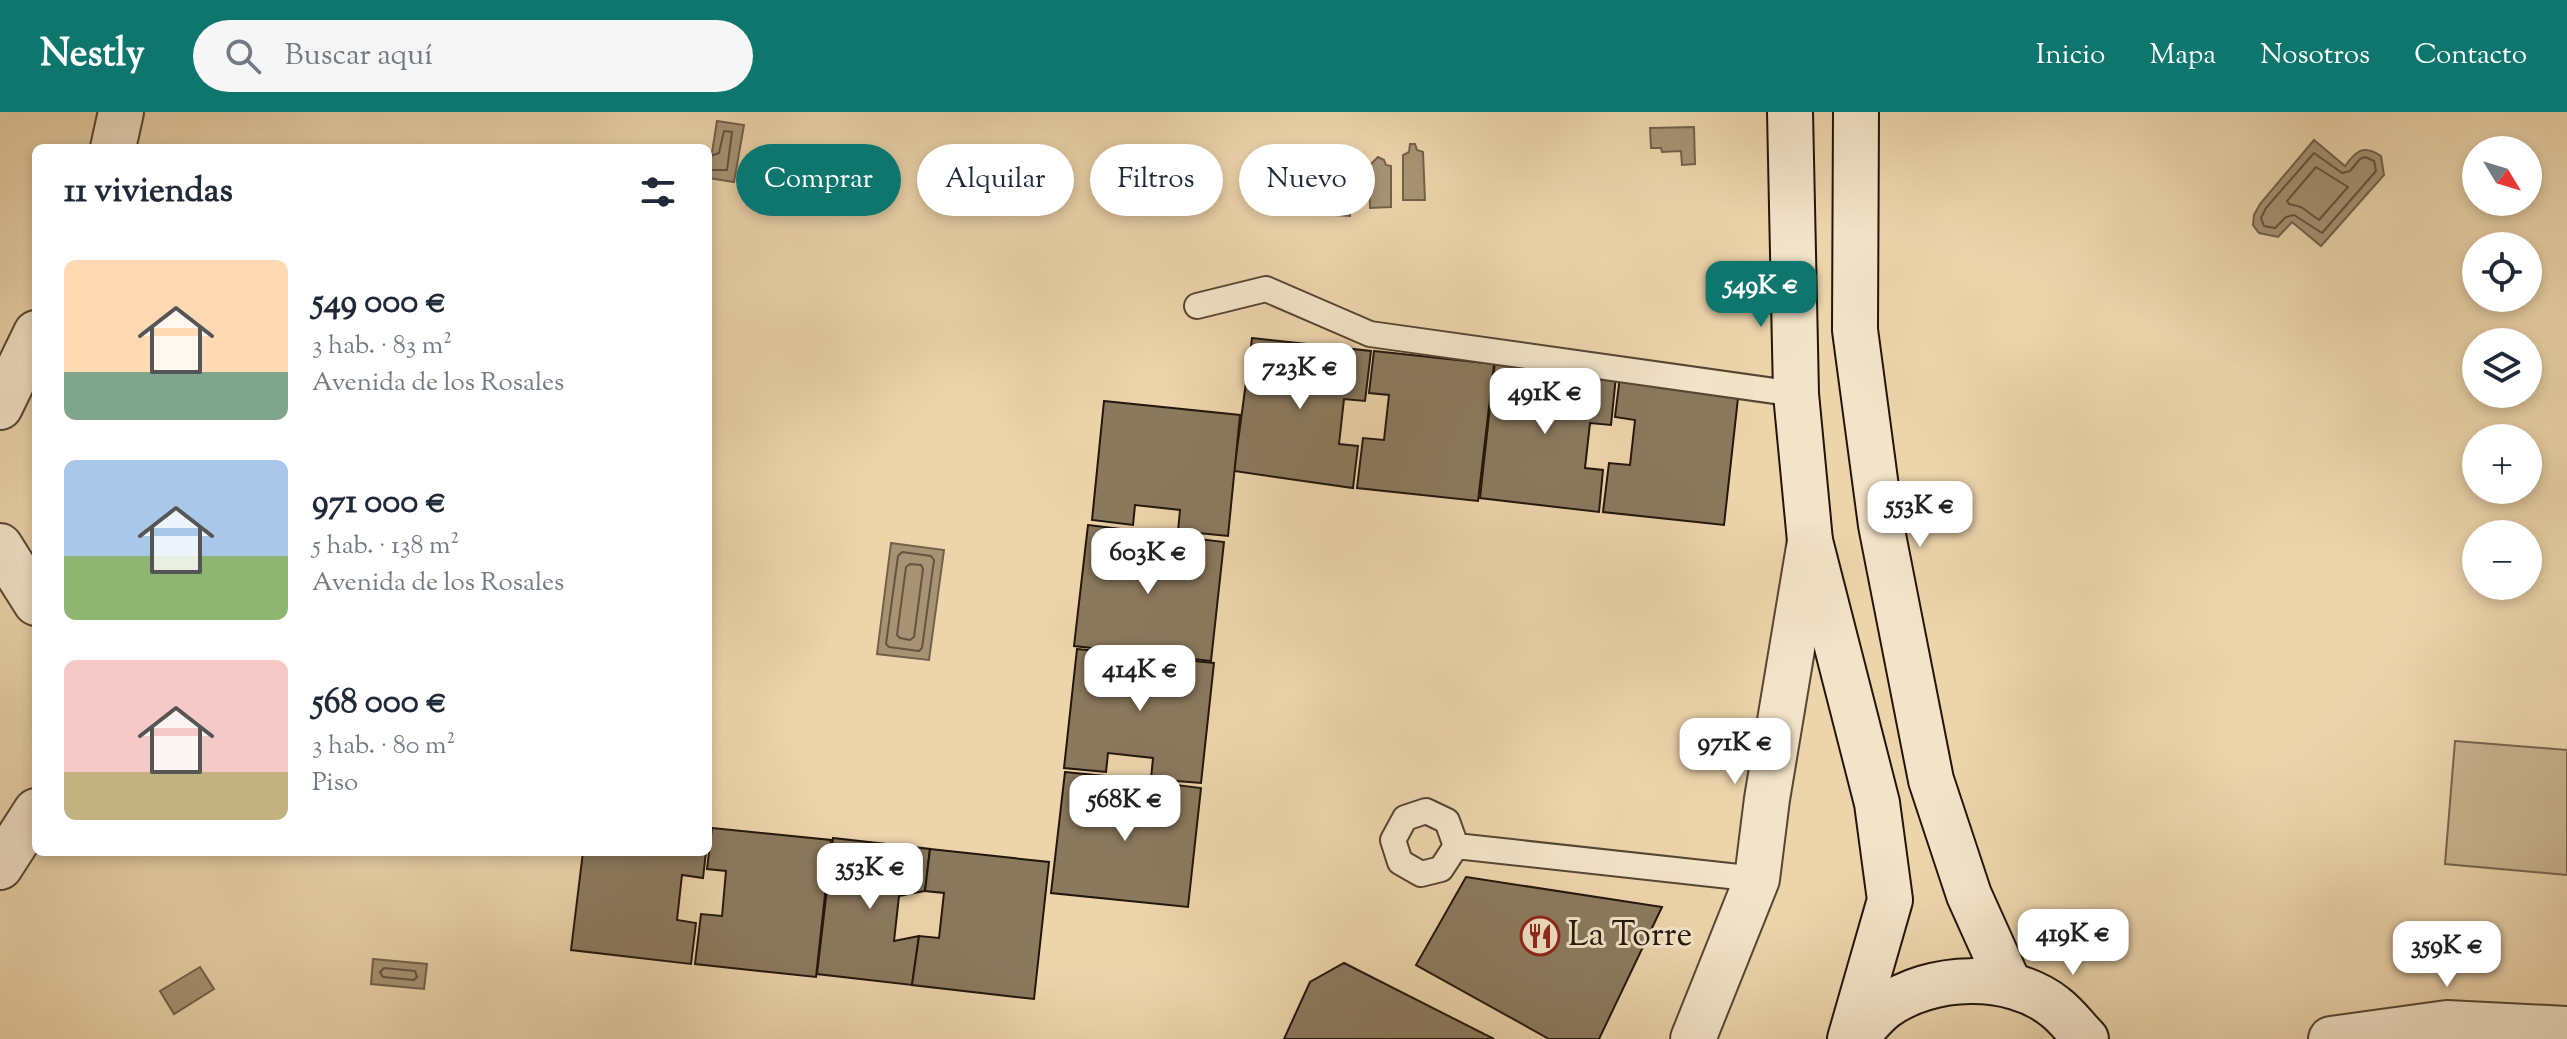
<!DOCTYPE html>
<html lang="es">
<head>
<meta charset="utf-8">
<style>
	:root { --surface:#fff; --page:#f6f6f7; --text:#1f2937; --muted:#747a83; --accent:#0f766e }
	body { margin:0; font-family:"Sorts Mill Goudy",serif; background:var(--page); color:var(--text); height:100vh; display:flex; flex-direction:column; font-size:30px; white-space:nowrap }
	* { box-sizing:border-box; margin:0 }
	p { font-size:26px; color:var(--muted) }
	.icon { flex:none; width:44px; height:44px; fill:none; stroke:currentColor; stroke-width:2; stroke-linecap:round; stroke-linejoin:round }
	.map { position:relative; flex:1; overflow:hidden }
	.details { position:absolute; left:32px; top:32px; width:680px; height:712px; display:flex; flex-direction:column; background:var(--surface); border-radius:12px; box-shadow:0 4px 12px #0003 }
	.details>* { flex:none }
	.banner { position:absolute; left:736px; top:32px; width:760px; height:72px; display:flex; gap:16px }
	.needle { width:52px; rotate:128deg }
	.buttons { position:absolute; left:2462px; top:24px; display:grid; gap:16px }
	.buttons a { display:grid; place-items:center; width:80px; height:80px; border-radius:50%; background:var(--surface); box-shadow:0 4px 12px #0003; font-size:40px }
	.price { position:absolute; translate:-50% -68px; padding:0 18px; border-radius:16px; background:#fff; color:#222; font-size:26px; line-height:52px; filter:drop-shadow(0 2px 4px #0008) }
	.price::after { content:''; position:absolute; left:50%; top:48px; width:24px; height:18px; margin-left:-12px; background:inherit; clip-path:polygon(0 0,100% 0,50% 100%) }
	.price.on { background:var(--accent); color:#fff }
	ul { padding:0; list-style:none }
	li { display:flex; align-items:center; gap:24px; height:200px; padding:0 32px }
	li span { display:grid; place-items:center; flex:none; width:224px; height:160px; border-radius:12px; color:#555 }
	li>.icon { margin-inline-start:auto }
	span .icon { width:96px; height:96px; fill:#fffc; stroke-width:1 }
	li b { font-size:34px }
	h2 { display:flex; justify-content:space-between; align-items:center; height:96px; padding:0 32px; font-size:34px }
	.pill { padding:0 28px; border-radius:36px; background:var(--surface); box-shadow:0 4px 12px #0003; font-size:28px; line-height:72px }
	.pill.on { background:var(--accent); color:#fff }
	header { display:flex; align-items:center; gap:48px; box-sizing:border-box; height:112px; padding:0 40px; background:var(--accent); color:#fff }
	header strong { font-size:38px }
	nav { display:flex; gap:44px; margin-inline-start:auto; font-size:28px }
	.search { width:560px; height:72px; background:var(--page); display:flex; align-items:center; gap:20px; box-sizing:border-box; padding:0 28px; border-radius:44px; color:var(--muted); font-size:30px }
	.map>svg:first-child { display:block }
	.green { fill:#cab490; stroke:#76654d; stroke-width:2 }
	.water { fill:#a79374; stroke:#72614a; stroke-width:2 }
	.lines { fill:none; stroke-linecap:round; stroke-linejoin:round }
	.shore { stroke:#64543f; stroke-width:2 }
	.building { fill:#8b795e; stroke:#22160a; stroke-width:2 }
	.lane-casing { stroke:#544632; stroke-width:28 }
	.street-casing { stroke:#544632; stroke-width:48 }
	.secondary-casing { stroke:#22160a; stroke-width:48 }
	.lane { stroke:#f3e3c8; stroke-width:24 }
	.street { stroke:#f3e3c8; stroke-width:44 }
	.secondary { stroke:#f3e3c8; stroke-width:44 }
	.labels { text-anchor:middle; dominant-baseline:central; stroke-width:6; stroke-linejoin:round; paint-order:stroke }
	.poi-label { font-size:34px; fill:#22160a; stroke:#f3e3c8; text-anchor:start }
</style>
</head>
<body>
<header>
<strong>Nestly</strong>
<div class="search"><svg class="icon" aria-label="search" viewBox="0 0 24 24"><circle cx="10" cy="10" r="6"/><path d="M15 15l6 6"/></svg>Buscar aquí</div>
<nav><a>Inicio</a><a>Mapa</a><a>Nosotros</a><a>Contacto</a></nav>
</header>
<div class="map">
<svg width="2567" height="927" viewBox="0 0 2567 927">
	<rect width="100%" height="100%" fill="#ecd4ab"/>
	<filter id="stains"><feTurbulence type="fractalNoise" baseFrequency=".0025" numOctaves="4"/><feColorMatrix values="0 0 0 0 .2 0 0 0 0 .09 0 0 0 0 .02 0 0 0 .5 -.17"/></filter>
	<radialGradient id="worn" r=".72"><stop offset=".6" stop-color="#630" stop-opacity="0"/><stop offset="1" stop-color="#630" stop-opacity=".3"/></radialGradient>
	<!-- green -->
	<path class="green" d="M2455,629L2567,638V763L2445,752Z"/>
	<!-- water -->
	<g class="water">
		<path d="M717,9L744,13L734,70L708,66Z"/>
		<path d="M1694,15L1695,52L1682,53L1681,39L1662,40L1661,36H1651L1650,16Z"/>
		<path d="M2314,28L2345,54C2356,39 2363,32 2381,44L2384,63L2321,134L2292,110L2278,125L2259,121L2253,113L2254,103L2260,92Z"/>
		<path d="M1410,32H1415L1417,38L1423,40L1425,88H1403V43L1409,40Z"/>
		<path d="M1378,45L1384,48L1386,53L1391,54V95L1370,96L1369,54Z"/>
		<path d="M1334,53H1346L1345,60L1350,61V104L1334,103Z"/>
		<path d="M891,431L944,438L929,548L877,542Z"/>
		<path d="M373,847L427,852L424,877L371,872Z"/>
		<path d="M200,855L214,877L174,902L160,879Z"/>
	</g>
	<g class="lines">
		<!-- shore -->
		<g class="shore">
			<path d="M2314,41L2342,61L2350,59L2360,47L2365,45L2374,49L2376,59L2322,121L2294,103L2286,105L2275,116L2264,114L2261,106L2266,96Z"/>
			<path d="M708,45L719,41L724,19L732,20L727,58H708"/>
			<path d="M2316,55L2348,75L2319,108L2301,95L2289,92L2287,89Z"/>
			<path d="M902,440L931,444L934,448L922,536L919,539L889,535L886,532L898,444Z"/>
			<path d="M910,452L921,453L923,457L914,525L910,528L900,526L897,523L906,455Z"/>
			<path d="M384,856L415,859L417,865L414,868L383,865L380,860Z"/>
		</g>
	</g>
	<!-- building -->
	<g class="building">
		<path d="M1252,226L1371,239L1365,289L1344,287L1339,332L1358,334L1353,376L1234,359Z"/>
		<path d="M1374,239L1494,252L1478,389L1357,376L1363,326L1384,328L1389,283L1369,281Z"/>
		<path d="M1495,249L1616,264L1611,313L1590,311L1585,356L1603,358L1599,400L1480,386Z"/>
		<path d="M1620,264L1739,277L1724,413L1603,400L1609,351L1630,353L1635,308L1615,305Z"/>
		<path d="M1104,289L1240,303L1228,424L1178,419L1180,398L1135,393L1133,413L1092,408Z"/>
		<path d="M1088,413L1138,419L1135,440L1181,444L1183,425L1224,430L1211,549L1074,534Z"/>
		<path d="M1077,537L1214,551L1201,671L1151,667L1153,646L1108,641L1106,660L1064,656Z"/>
		<path d="M1065,660L1114,665L1112,686L1157,690L1160,671L1201,676L1188,795L1051,781Z"/>
		<path d="M712,716L831,728L816,865L695,852L701,802L722,804L726,759L707,757Z"/>
		<path d="M833,726L930,737L925,779L899,784L894,829L919,824L912,873L817,862Z"/>
		<path d="M930,737L1049,750L1034,887L912,873L919,824L939,826L944,781L925,779Z"/>
		<path d="M583,740H706L703,766L682,763L677,808L696,811L691,852L571,838Z"/>
		<path d="M1466,765L1662,795L1599,927H1549L1416,853Z"/>
		<path d="M1344,851L1494,927H1284L1310,870Z"/>
	</g>
	<g class="lines">
		<defs>
			<g id="lane">
				<path d="M1197,194L1266,177L1370,222L1796,282"/>
				<path d="M1456,734L1441,757L1421,762L1400,750L1393,728L1405,706L1426,699L1447,709L1456,734L1757,767"/>
			</g>
			<g id="street">
				<path d="M113,36L121,0"/>
				<path d="M0,295L36,221"/>
				<path d="M0,434L36,491"/>
				<path d="M0,755L36,699"/>
				<path d="M1693,927L1757,767L1767,687L1810,429"/>
				<path d="M2331,927L2447,911L2567,917"/>
			</g>
			<g id="secondary">
				<path d="M1790,0L1796,282L1810,429L1877,691L1890,788L1850,927"/>
				<path d="M1856,0L1855,218L1881,413L1931,668L1969,783L2009,872"/>
				<path d="M1854,927C1864,917 1873,904 1885,895C1930,862 2010,859 2055,895C2067,904 2076,917 2086,927"/>
			</g>
		</defs>
		<!-- lane casing -->
		<use href="#lane" class="lane-casing"/>
		<!-- street casing -->
		<use href="#street" class="street-casing"/>
		<!-- secondary casing -->
		<use href="#secondary" class="secondary-casing"/>
		<!-- lane -->
		<use href="#lane" class="lane"/>
		<!-- street -->
		<use href="#street" class="street"/>
		<!-- secondary -->
		<use href="#secondary" class="secondary"/>
	</g>
	<!-- icons -->
	<defs>
		<symbol id="restaurant-ring" viewBox="-11 -11 22 22"><circle r="9.5" fill="#f3e3c8" stroke="#8f2418" stroke-width="1.5"/><path d="M-5-6h1v4h1v-4h1v4h1v-4h1v5L-1.5 .5V6h-2V.5L-5-1ZM5-6V6H3V1.5H1.5Q1.5-4 5-6Z" fill="#8f2418"/></symbol>
	</defs>
	<g fill-rule="evenodd">
		<use href="#restaurant-ring" x="1518" y="802" width="44" height="44"/>
	</g>
	<g class="labels">
		<!-- poi labels -->
		<g class="poi-label">
			<text x="1568" y="824">La Torre</text>
		</g>
	</g>
	<rect width="100%" height="100%" filter="url(#stains)"/>
	<rect width="100%" height="100%" fill="url(#worn)"/>
</svg>
<div class="buttons">
<a><svg class="needle" viewBox="-14 -14 28 28"><path d="M0-13l5 13h-10z" fill="#e53935"/><path d="M0 13l5-13h-10z" fill="#747a83"/></svg></a>
<a><svg class="icon" aria-label="locate" viewBox="0 0 24 24"><circle cx="12" cy="12" r="6"/><path d="M12 2v4M12 18v4M2 12h4M18 12h4"/></svg></a>
<a><svg class="icon" aria-label="layers" viewBox="0 0 24 24"><path d="M12 4l9 5-9 5-9-5zM3 14l9 5 9-5"/></svg></a>
<a>+</a>
<a>−</a>
</div>
<b class="price on" style="left:1761px;top:217px">549K €</b>
<b class="price" style="left:1300px;top:299px">723K €</b>
<b class="price" style="left:1545px;top:324px">491K €</b>
<b class="price" style="left:1920px;top:437px">553K €</b>
<b class="price" style="left:1148px;top:484px">603K €</b>
<b class="price" style="left:1140px;top:601px">414K €</b>
<b class="price" style="left:1735px;top:674px">971K €</b>
<b class="price" style="left:1125px;top:731px">568K €</b>
<b class="price" style="left:870px;top:799px">353K €</b>
<b class="price" style="left:2073px;top:865px">419K €</b>
<b class="price" style="left:2447px;top:877px">359K €</b>
<div class="banner">
<a class="pill on">Comprar</a>
<a class="pill">Alquilar</a>
<a class="pill">Filtros</a>
<a class="pill">Nuevo</a>
</div>
<section class="details">
<h2>11 viviendas<svg class="icon" aria-label="filters" viewBox="0 0 24 24"><path d="M4 7h16M4 17h16"/><circle cx="9" cy="7" r="2"/><circle cx="15" cy="17" r="2"/></svg></h2>
<ul>
<li><span style="background:linear-gradient(#ffd9b3 70%,#7fa58c 0)"><svg class="icon" aria-label="home" viewBox="0 0 24 24"><path d="M3 11l9-7 9 7M6 9v11h12V9"/></svg></span><div><b>549 000 €</b><p>3 hab. · 83 m²</p><p>Avenida de los Rosales</p></div></li>
<li><span style="background:linear-gradient(#a9c7e8 60%,#8fb573 0)"><svg class="icon" aria-label="home" viewBox="0 0 24 24"><path d="M3 11l9-7 9 7M6 9v11h12V9"/></svg></span><div><b>971 000 €</b><p>5 hab. · 138 m²</p><p>Avenida de los Rosales</p></div></li>
<li><span style="background:linear-gradient(#f6c9c9 70%,#c2b280 0)"><svg class="icon" aria-label="home" viewBox="0 0 24 24"><path d="M3 11l9-7 9 7M6 9v11h12V9"/></svg></span><div><b>568 000 €</b><p>3 hab. · 80 m²</p><p>Piso</p></div></li>
</ul>
</section>
</div>
</body>
</html>
